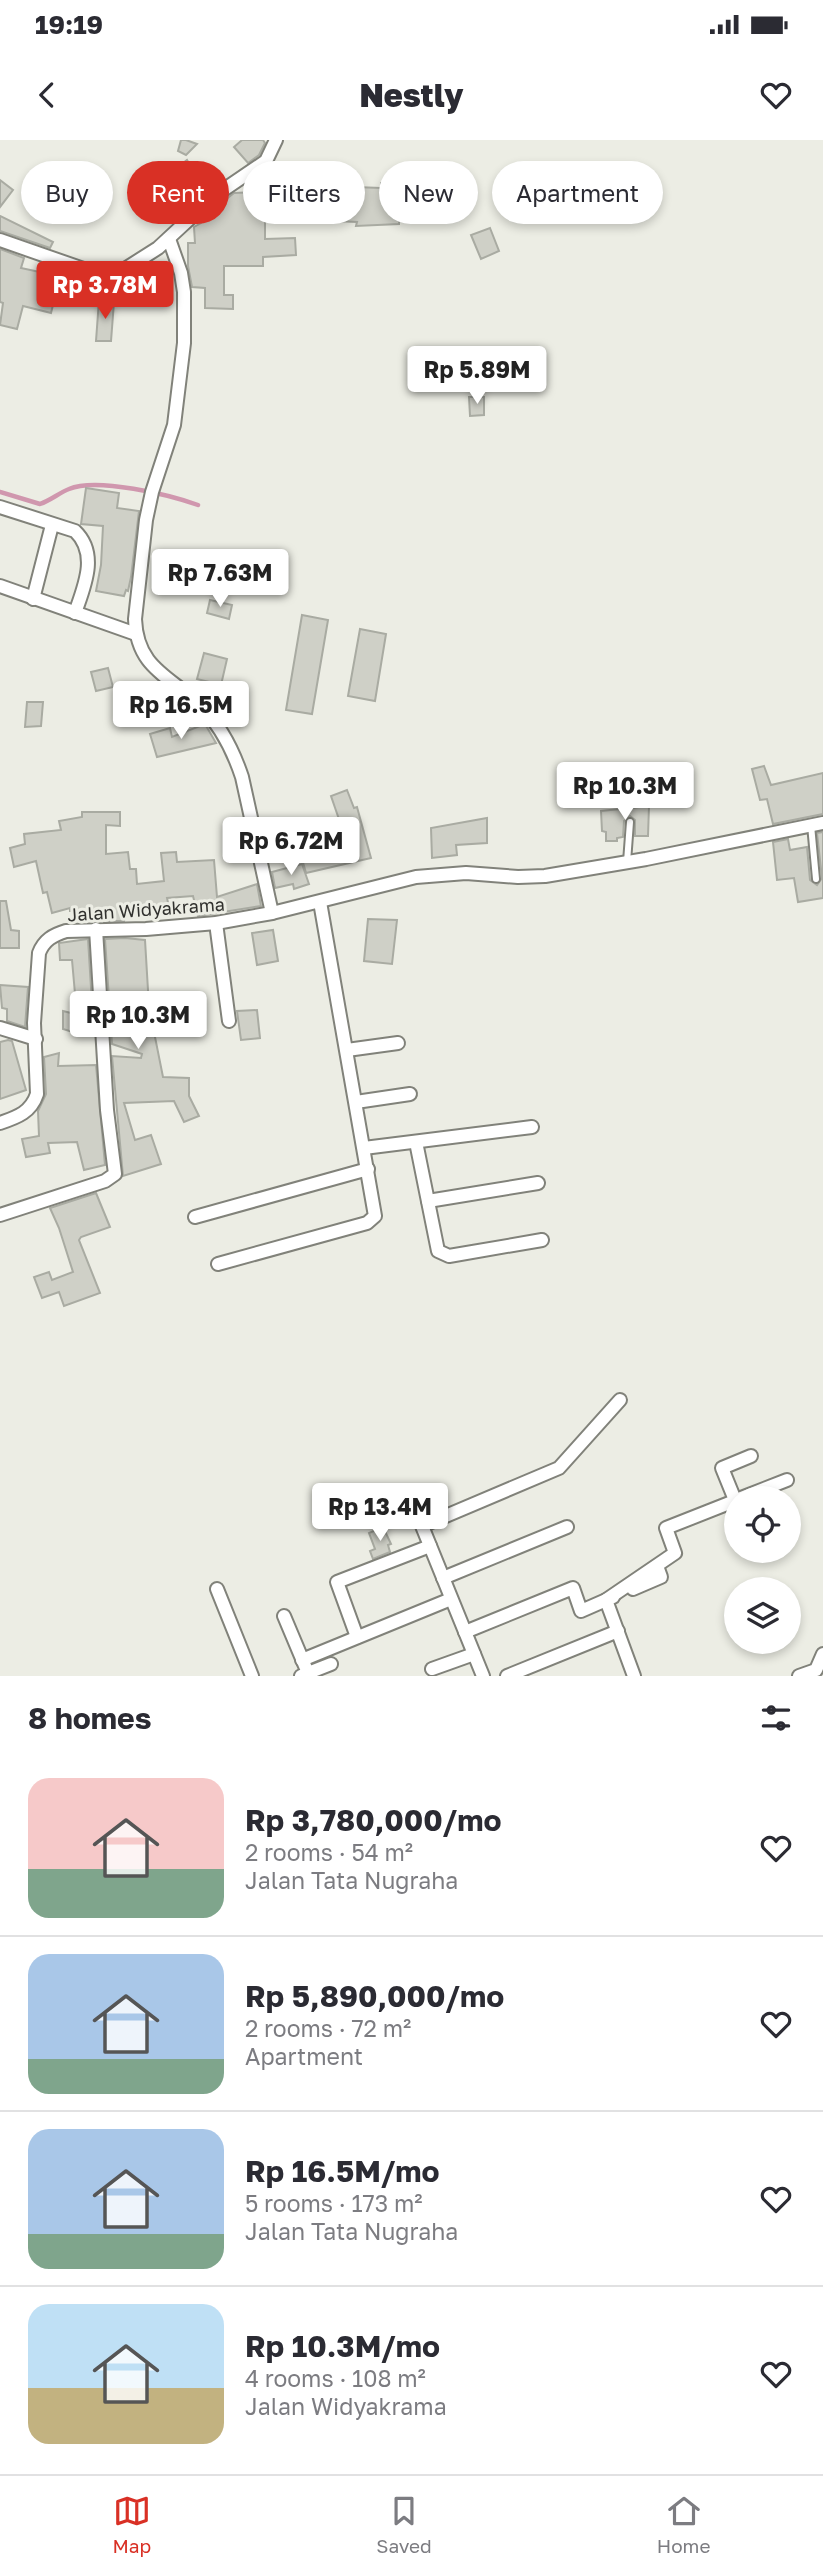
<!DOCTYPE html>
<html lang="en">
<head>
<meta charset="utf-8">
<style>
	:root { --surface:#fff; --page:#f2f2f3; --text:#2b2b33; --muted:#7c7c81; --line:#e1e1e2; --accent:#d93025 }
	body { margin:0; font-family:"Golos Text",sans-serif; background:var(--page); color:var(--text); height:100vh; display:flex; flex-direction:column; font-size:26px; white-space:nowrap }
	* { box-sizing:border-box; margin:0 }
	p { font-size:23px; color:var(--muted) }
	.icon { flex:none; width:38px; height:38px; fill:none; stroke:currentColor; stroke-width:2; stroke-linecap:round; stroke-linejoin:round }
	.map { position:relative; height:1536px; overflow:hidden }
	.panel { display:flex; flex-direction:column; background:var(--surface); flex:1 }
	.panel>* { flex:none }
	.guide { position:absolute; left:21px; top:21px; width:782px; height:63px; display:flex; gap:14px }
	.buttons { position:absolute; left:724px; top:1346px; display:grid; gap:14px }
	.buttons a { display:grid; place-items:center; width:77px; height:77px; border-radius:50%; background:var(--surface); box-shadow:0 4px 10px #0003; font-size:35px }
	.price { position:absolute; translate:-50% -60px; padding:0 16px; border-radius:7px; background:#fff; color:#222; font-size:23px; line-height:46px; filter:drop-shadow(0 2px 4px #0008) }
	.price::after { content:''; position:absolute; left:50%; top:42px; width:21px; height:16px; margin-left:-10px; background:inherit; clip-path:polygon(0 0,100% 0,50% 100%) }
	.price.on { background:var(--accent); color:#fff }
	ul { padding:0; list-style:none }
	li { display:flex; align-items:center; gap:21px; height:175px; padding:0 28px }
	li+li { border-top:2px solid var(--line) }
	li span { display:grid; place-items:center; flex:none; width:196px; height:140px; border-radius:21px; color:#555 }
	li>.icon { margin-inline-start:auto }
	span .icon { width:84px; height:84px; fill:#fffc; stroke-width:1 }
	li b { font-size:30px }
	h2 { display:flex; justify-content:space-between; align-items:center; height:84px; padding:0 28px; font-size:30px }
	.chip { padding:0 24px; border-radius:32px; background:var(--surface); box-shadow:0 4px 10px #0003; font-size:24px; line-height:63px }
	.chip.on { background:var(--accent); color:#fff }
	.status { display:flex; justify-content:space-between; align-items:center; height:49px; padding:0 35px; background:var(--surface); direction:ltr }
	.status svg { height:19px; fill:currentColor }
	header { display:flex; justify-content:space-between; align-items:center; height:91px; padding:0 28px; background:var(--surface); font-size:32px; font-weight:800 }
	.tab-bar { display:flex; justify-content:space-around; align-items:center; height:98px; border-top:2px solid var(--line); background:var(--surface); font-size:19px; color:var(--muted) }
	.tab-bar a { display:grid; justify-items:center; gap:4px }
	.tab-bar .on { color:var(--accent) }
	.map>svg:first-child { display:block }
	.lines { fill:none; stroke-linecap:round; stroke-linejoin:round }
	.stream { stroke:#d097ae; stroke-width:4.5 }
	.building { fill:#cfd0c7; stroke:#a9aba2; stroke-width:2 }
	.service-casing { stroke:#81827a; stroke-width:10 }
	.minor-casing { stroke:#81827a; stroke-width:16 }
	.service { stroke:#fff; stroke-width:6 }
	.minor { stroke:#fff; stroke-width:12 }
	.labels { text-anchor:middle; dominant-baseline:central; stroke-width:6; stroke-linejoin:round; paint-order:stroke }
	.street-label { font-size:18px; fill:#31312e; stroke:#ecede4 }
</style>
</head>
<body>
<div class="status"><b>19:19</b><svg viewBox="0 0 49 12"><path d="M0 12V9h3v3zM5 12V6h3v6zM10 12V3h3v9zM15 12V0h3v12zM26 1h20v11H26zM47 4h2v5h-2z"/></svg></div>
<header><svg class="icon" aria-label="back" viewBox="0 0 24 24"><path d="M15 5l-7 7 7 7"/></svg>Nestly<svg class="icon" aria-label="heart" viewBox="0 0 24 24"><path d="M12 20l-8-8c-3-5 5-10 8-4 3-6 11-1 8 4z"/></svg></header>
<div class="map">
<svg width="823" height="1536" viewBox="0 0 823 1536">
	<rect width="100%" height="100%" fill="#ecede4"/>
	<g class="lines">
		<!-- stream -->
		<path class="stream" d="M0,352L40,364C51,360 59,353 69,349C97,337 170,355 198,365"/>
	</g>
	<!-- building -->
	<g class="building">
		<path d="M181,0H186L197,4L186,15L178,11Z"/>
		<path d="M242,0H263L265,3L259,15L248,23L234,7Z"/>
		<path d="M187,20L203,46L191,54L188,50L183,53L170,33Z"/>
		<path d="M530,39L535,56L522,61L516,42Z"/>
		<path d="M0,40L13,50L0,67Z"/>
		<path d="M336,41L355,43V47L381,48V43L400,45L399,84L356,86L357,82L335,81Z"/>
		<path d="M276,48L294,49L292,70L265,68V99L295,98L296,115L263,117V126H224V155H233V169L205,168V148L192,147L188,126V103H195L194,87L201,83L203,79H210V72L234,53L276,51Z"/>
		<path d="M0,76L53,102L50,108L0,91Z"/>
		<path d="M490,88L499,111L481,119L471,95Z"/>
		<path d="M0,109L24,118L21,128L49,134L45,150L56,153L51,173L23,166L17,189L0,185L3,163L0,162Z"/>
		<path d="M99,160L114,162L111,201H96Z"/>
		<path d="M469,257H484V275L470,276Z"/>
		<path d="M86,348L119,353L117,368L139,371L131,437L128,451L126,450L124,456L96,451L101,425L103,386L81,384Z"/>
		<path d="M210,460L232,465L229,479L207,473Z"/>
		<path d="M302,475L328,480L312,574L286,570Z"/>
		<path d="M360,489L386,494L375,561L348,556Z"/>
		<path d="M204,513L227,519L221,545L197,539Z"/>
		<path d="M108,528L113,547L96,551L91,532Z"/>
		<path d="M155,543L161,559L124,574L118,558Z"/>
		<path d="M27,562H43L41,586L25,587Z"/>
		<path d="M205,584L216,603L157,617L150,594L170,588L172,597Z"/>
		<path d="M764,626L771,645L823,633V674L773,684L767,659L760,660L752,629Z"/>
		<path d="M347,650L354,668L357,667L371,718L306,733L300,712L322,706L318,694L342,688L331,656Z"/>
		<path d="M649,666L648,696H635V680L630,676L624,681L623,697L617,698V701H606V692L602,691L601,671Z"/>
		<path d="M82,672H120V686L106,685V714L128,712L130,729H136L137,744L164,741L161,713L176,712L177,722L214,720L217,757L257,744L261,766L198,776L193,756L167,758L170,772L154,776L153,773L125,775L124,781H99L98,770L70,771V768L52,773L47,752L43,753L36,721L14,727L10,708L25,704L24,694L61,690L59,681L82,677Z"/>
		<path d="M487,678V703L456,705L457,715L432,718L431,688Z"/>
		<path d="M823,692V758L798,762L794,738L777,740L773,702L788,699L790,710L807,707L810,740L817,745L822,738L817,693Z"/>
		<path d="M302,724L309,744L294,749L293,744L275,748L272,732Z"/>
		<path d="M0,761H6L11,790L19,791V808H0Z"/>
		<path d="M368,779L397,780L392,824L364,821Z"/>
		<path d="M273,790L278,821L257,825L252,793Z"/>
		<path d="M125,798L145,800L149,867L163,937L189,938V956L199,976L184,982L174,961L124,963L135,1000L151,995L161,1024L123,1036L112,916L141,918L142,914L112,904L105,799Z"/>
		<path d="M88,799L92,864L76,865L72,820H60L59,803Z"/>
		<path d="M0,845L28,847L25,887L7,881V869L2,868Z"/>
		<path d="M257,870L260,898L241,900L237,871Z"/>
		<path d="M63,871L79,875V894L63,889Z"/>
		<path d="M8,900L12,901L26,950L0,959V902Z"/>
		<path d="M59,913L58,926L96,925L105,1025L84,1030L77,1002L48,1003L50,1013L26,1017L22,999L39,996L38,971L46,954L44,917Z"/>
		<path d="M96,1053L110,1087L81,1097L79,1100L100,1153L64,1166L59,1152L42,1158L34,1137L49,1132L52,1140L73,1132L59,1088L50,1068Z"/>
		<path d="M383,1387L391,1404L388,1405L390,1412L373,1419L370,1411L375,1409L369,1393Z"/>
	</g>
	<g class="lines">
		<defs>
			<g id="service">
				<path d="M811,685L816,739"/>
				<path d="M627,722L630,682"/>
			</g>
			<g id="minor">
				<path d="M169,99L181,133L184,152V203L174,285L152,352L146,380L135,479C137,529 170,536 201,566C221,586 233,610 242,637L272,773"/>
				<path d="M0,100L95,133H111L125,129L158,108L213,57L266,21L276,0"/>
				<path d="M0,367L75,391C99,414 84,447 75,473"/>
				<path d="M0,446L136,494"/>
				<path d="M33,459L52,385"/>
				<path d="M216,783L229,881"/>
				<path d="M0,888L36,899"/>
				<path d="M347,910L398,903"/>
				<path d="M356,962L410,954"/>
				<path d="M0,983C18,977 31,972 37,954L34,883L39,813C44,800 53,795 66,791L146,789L216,783L272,773L416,737L466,733L518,737L545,736L646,719L823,683"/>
				<path d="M416,1002L438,1111L449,1116L542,1100"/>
				<path d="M364,1008L532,987"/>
				<path d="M428,1061L538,1043"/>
				<path d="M0,1075L105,1041L115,1034L107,970L96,789"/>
				<path d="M195,1077L368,1029"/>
				<path d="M218,1124L367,1083L375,1076L320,762"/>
				<path d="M741,1358L787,1340"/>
				<path d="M735,1360L722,1328L751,1316"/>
				<path d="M443,1438L567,1387"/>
				<path d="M217,1449L252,1536"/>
				<path d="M633,1449L661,1437L657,1426"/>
				<path d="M284,1476L308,1533L301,1536"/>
				<path d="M465,1492L573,1448L581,1471L613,1457"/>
				<path d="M357,1497L337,1442L430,1406"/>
				<path d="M302,1520L451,1459"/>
				<path d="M432,1529L474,1514"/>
				<path d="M308,1533L331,1524"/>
				<path d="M483,1536L422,1386L559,1328L620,1260"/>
				<path d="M507,1536L618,1491"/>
				<path d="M634,1536L606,1460L675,1413L666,1388L737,1360"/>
				<path d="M799,1536L816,1530L823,1514"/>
			</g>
		</defs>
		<!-- service casing -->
		<use href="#service" class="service-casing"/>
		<!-- minor casing -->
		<use href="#minor" class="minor-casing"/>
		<!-- service -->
		<use href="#service" class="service"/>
		<!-- minor -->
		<use href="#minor" class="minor"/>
	</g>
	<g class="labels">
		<!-- street labels -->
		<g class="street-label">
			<text transform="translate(146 769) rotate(-4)">Jalan Widyakrama</text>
		</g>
	</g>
</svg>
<div class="buttons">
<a><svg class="icon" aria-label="locate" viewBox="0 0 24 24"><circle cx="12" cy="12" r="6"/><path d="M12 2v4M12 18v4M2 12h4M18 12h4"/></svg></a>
<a><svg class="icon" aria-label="layers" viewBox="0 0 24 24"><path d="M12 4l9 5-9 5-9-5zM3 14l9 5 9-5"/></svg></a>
</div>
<b class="price on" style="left:105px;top:181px">Rp 3.78M</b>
<b class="price" style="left:477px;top:266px">Rp 5.89M</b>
<b class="price" style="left:220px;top:469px">Rp 7.63M</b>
<b class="price" style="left:181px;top:601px">Rp 16.5M</b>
<b class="price" style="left:625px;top:682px">Rp 10.3M</b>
<b class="price" style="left:291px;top:737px">Rp 6.72M</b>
<b class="price" style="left:138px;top:911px">Rp 10.3M</b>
<b class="price" style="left:380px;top:1403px">Rp 13.4M</b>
<div class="guide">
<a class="chip">Buy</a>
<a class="chip on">Rent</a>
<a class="chip">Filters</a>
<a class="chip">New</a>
<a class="chip">Apartment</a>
</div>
</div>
<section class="panel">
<h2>8 homes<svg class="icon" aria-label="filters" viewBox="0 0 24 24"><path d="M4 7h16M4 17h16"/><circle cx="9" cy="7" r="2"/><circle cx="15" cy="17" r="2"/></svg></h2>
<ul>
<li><span style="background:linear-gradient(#f6c9c9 65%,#7fa58c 0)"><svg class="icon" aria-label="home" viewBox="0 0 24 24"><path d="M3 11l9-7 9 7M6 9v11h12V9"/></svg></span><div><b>Rp 3,780,000/mo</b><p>2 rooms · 54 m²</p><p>Jalan Tata Nugraha</p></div><svg class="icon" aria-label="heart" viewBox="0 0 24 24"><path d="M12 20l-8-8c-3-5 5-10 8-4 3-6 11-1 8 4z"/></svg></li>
<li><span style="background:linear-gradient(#a9c7e8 75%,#7fa58c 0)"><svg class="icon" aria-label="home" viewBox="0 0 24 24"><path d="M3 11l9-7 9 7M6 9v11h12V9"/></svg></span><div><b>Rp 5,890,000/mo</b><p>2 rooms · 72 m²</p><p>Apartment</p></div><svg class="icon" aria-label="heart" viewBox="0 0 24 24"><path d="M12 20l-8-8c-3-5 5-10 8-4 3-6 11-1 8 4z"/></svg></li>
<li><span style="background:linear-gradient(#a9c7e8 75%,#7fa58c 0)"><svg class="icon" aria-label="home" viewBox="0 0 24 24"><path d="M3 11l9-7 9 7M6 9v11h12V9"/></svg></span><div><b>Rp 16.5M/mo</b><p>5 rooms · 173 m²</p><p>Jalan Tata Nugraha</p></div><svg class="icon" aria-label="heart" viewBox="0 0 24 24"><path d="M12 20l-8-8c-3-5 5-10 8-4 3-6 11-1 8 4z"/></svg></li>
<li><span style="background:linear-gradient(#bfe0f5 60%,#c2b280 0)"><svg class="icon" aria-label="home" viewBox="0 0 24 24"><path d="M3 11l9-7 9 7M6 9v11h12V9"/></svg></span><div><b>Rp 10.3M/mo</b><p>4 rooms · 108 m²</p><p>Jalan Widyakrama</p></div><svg class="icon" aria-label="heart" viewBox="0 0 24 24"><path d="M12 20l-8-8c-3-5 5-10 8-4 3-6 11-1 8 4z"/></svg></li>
</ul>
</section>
<nav class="tab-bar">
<a class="on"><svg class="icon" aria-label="map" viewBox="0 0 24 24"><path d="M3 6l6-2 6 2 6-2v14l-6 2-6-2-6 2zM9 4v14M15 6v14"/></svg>Map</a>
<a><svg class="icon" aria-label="saved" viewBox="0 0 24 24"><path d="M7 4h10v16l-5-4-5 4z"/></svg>Saved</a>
<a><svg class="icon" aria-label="home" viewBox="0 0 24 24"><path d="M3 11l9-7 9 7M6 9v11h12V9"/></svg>Home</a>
</nav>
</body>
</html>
